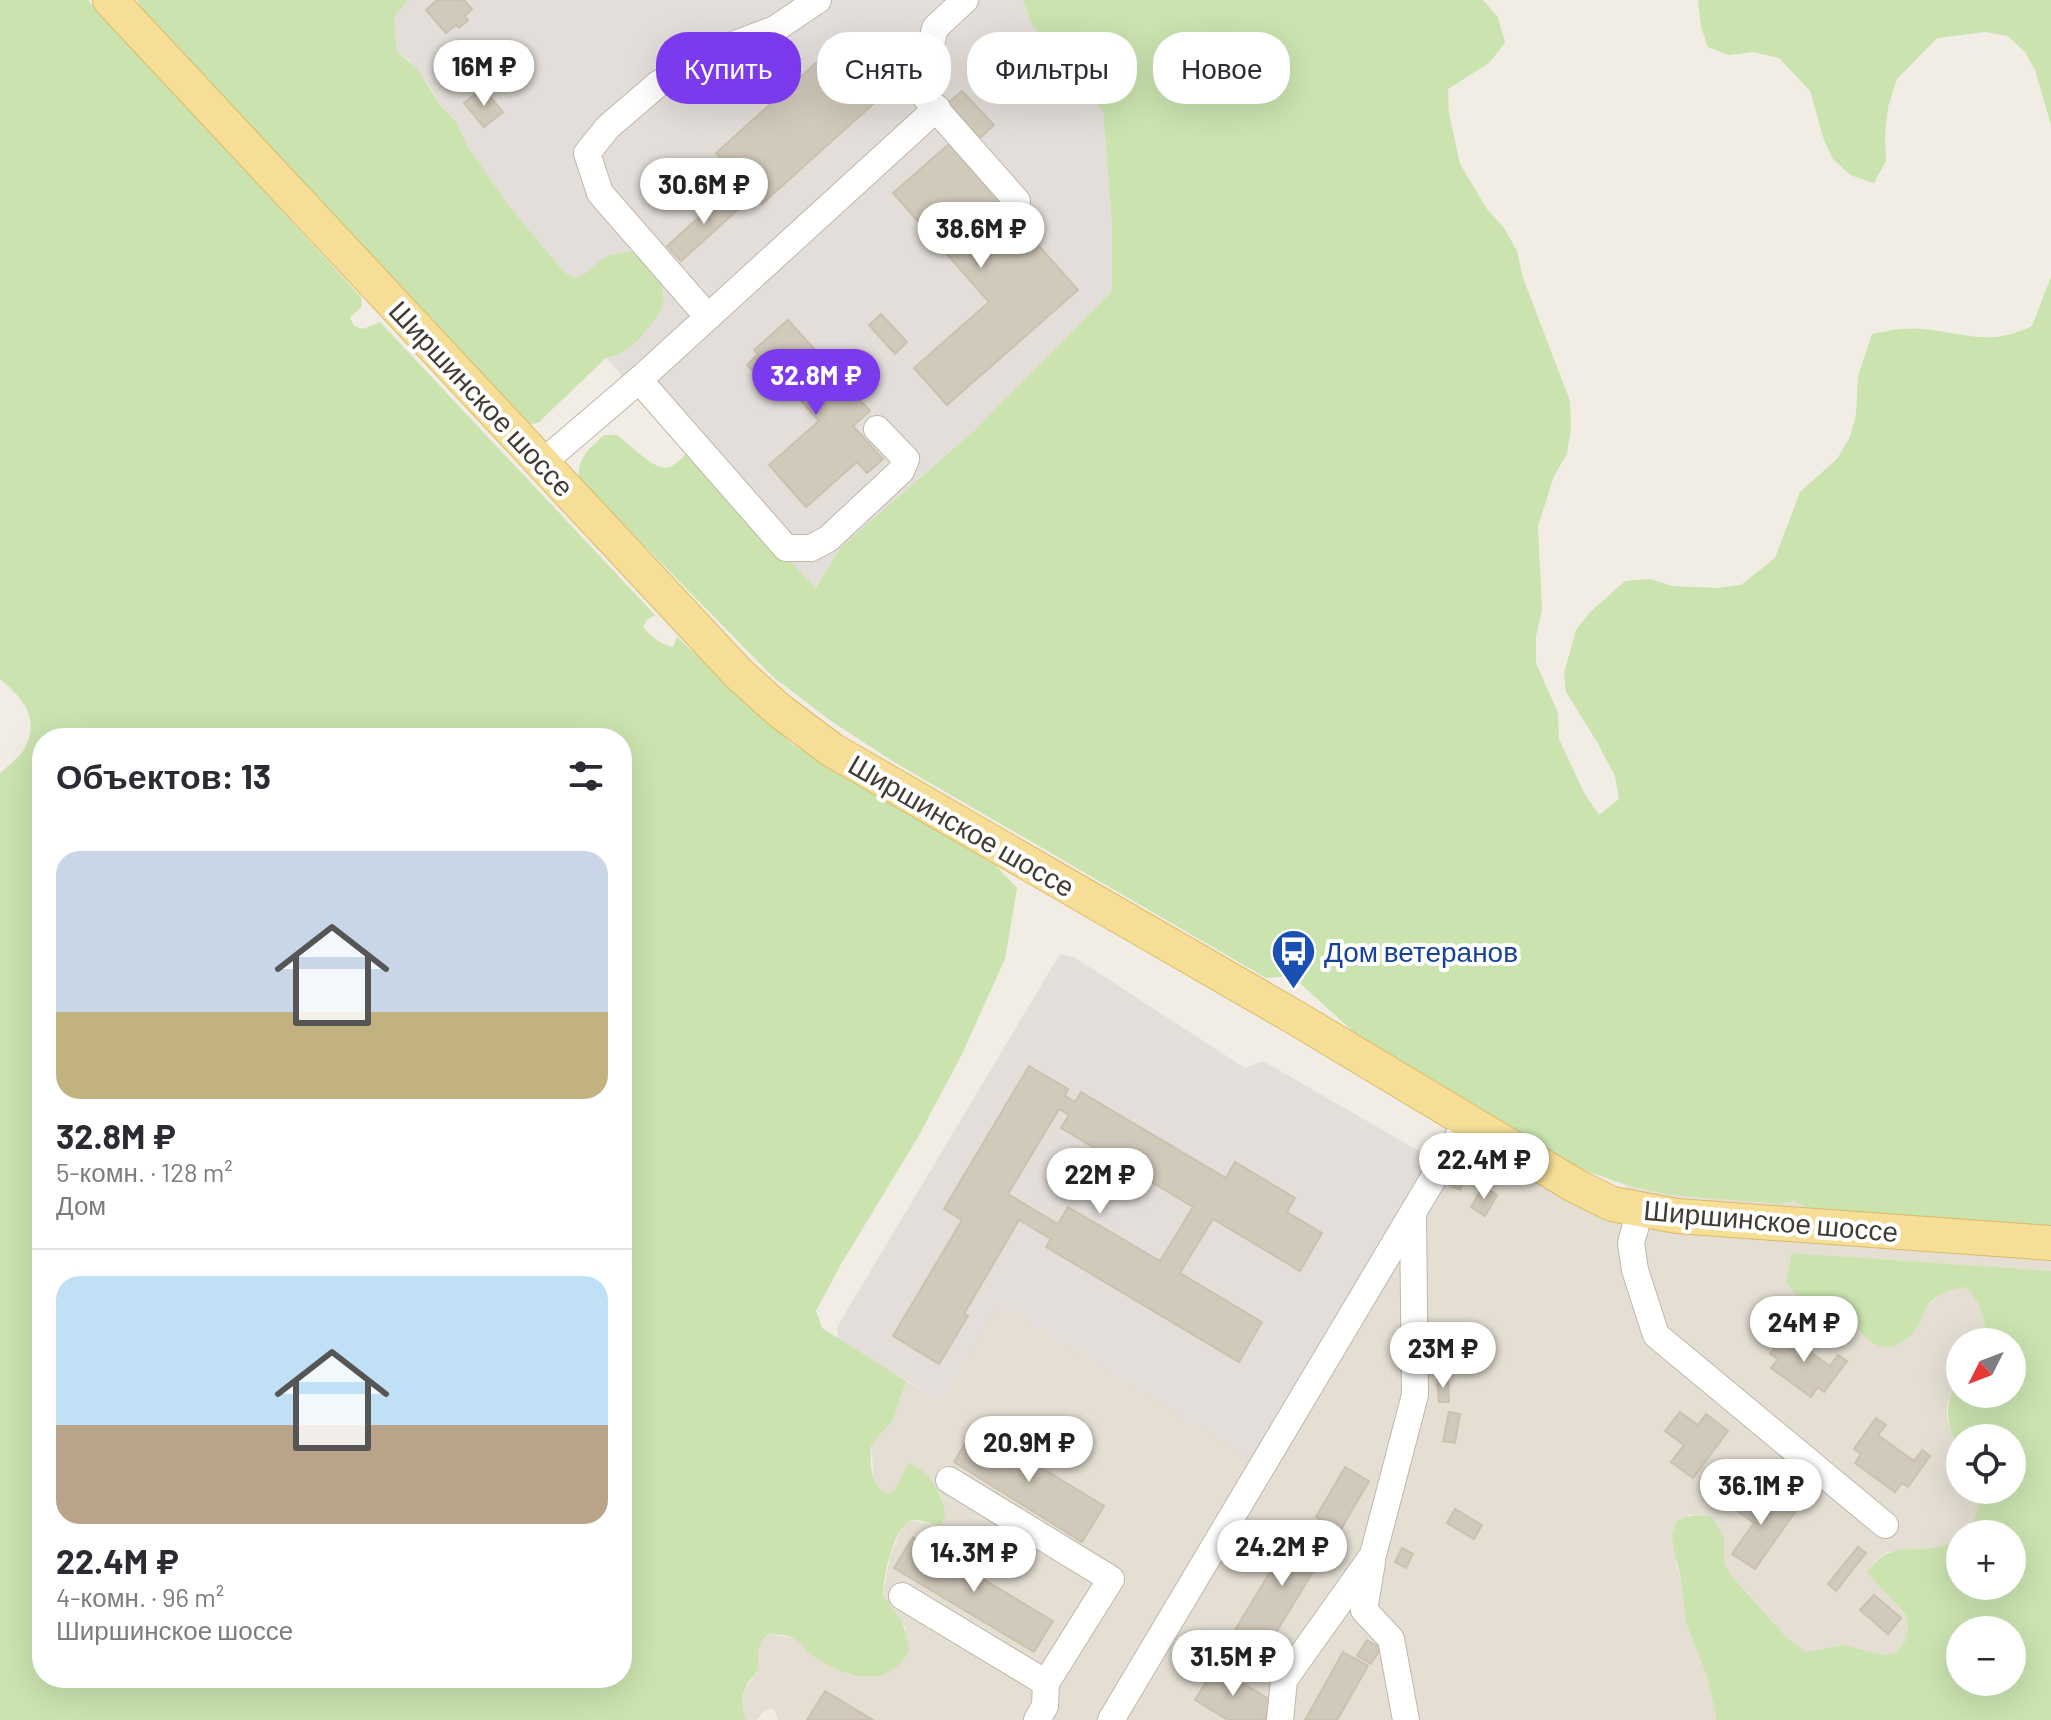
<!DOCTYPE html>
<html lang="ru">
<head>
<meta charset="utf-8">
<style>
	:root { --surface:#fff; --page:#f7f7f7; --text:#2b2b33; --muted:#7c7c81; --line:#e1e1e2; --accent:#7c3aed }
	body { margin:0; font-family:Barlow,sans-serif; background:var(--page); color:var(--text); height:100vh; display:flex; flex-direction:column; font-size:30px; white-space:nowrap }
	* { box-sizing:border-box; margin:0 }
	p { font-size:26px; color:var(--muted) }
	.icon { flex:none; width:44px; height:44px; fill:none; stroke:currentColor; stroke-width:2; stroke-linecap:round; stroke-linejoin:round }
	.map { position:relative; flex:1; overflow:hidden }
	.sheet { position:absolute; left:32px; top:728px; width:600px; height:960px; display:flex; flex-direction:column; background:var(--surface); border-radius:32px; box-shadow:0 8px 32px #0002 }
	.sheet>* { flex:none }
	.banner { position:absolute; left:656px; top:32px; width:760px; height:72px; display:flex; gap:16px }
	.needle { width:52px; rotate:228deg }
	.fabs { position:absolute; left:1946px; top:1328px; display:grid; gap:16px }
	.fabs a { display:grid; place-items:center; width:80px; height:80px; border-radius:50%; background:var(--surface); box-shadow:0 8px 32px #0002; font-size:40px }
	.price { position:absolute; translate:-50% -68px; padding:0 18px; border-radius:28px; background:#fff; color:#222; font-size:26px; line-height:52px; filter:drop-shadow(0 2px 4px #0008) }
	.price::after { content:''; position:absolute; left:50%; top:48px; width:24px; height:18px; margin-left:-12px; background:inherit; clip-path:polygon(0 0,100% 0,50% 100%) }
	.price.active { background:var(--accent); color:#fff }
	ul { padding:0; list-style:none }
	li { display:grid; align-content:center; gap:16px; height:424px; padding:0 24px }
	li+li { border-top:2px solid var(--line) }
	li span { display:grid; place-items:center; height:248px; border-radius:24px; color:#555 }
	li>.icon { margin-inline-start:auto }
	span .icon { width:144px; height:144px; fill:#fffc; stroke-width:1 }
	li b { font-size:34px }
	h2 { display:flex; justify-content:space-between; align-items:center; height:96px; padding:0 24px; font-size:34px }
	.chip { padding:0 28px; border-radius:32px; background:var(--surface); box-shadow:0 8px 32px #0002; font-size:28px; line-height:72px }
	.chip.active { background:var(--accent); color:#fff }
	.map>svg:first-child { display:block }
	.residential { fill:#e4dfd2 }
	.industrial { fill:#e3ded9 }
	.green { fill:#cae3af; fill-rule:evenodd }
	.building { fill:#d1c9ba; stroke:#ccc1ae; stroke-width:2; fill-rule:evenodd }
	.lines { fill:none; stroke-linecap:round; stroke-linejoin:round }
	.minor-casing { stroke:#beb8aa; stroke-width:28 }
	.major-casing { stroke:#dbbb68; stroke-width:36 }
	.minor { stroke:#fff; stroke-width:26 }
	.major { stroke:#f7de96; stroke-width:34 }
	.labels { text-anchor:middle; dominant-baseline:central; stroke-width:8; stroke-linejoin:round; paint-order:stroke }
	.street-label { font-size:28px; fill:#423d34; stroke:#fff }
	.transit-label { font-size:28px; fill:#164399; stroke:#fff; text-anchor:start }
</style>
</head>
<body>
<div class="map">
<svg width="2051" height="1720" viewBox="0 0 2051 1720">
	<rect width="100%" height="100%" fill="#f1ede4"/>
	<!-- residential -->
	<path class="residential" d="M1448,1132L1605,1219L1626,1185L1669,1195L1780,1204L1795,1201L1809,1209L2051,1229V1271L1792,1253L1860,1332L1905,1340L1920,1322L1923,1309L1941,1293L1954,1288L1966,1287L1984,1310L1985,1342H1960V1378L1947,1405V1419L1960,1449V1490H1978L1980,1499L1977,1514L1970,1527L1950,1545L1937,1548L1887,1552L1875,1561L1868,1573L1905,1613L1908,1627L1905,1642L1896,1653L1883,1655L1844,1645L1806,1652L1786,1637L1729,1573L1724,1563V1539L1713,1519L1701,1515H1689L1677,1521L1676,1565L1681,1579L1686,1623L1708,1679L1717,1720H778L774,1708L766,1710L756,1720H745L742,1710L745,1689L757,1673V1651L760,1640L768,1634L795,1638L823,1662L850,1675L906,1629L883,1596L890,1556L903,1525L913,1520L930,1524L942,1497L931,1481L918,1467L894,1491L886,1494L879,1489L874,1479L871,1445L893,1420L906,1381L937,1398L947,1391L999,1303L1253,1460Z"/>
	<!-- industrial -->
	<g class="industrial">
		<path d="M409,0H1023L1032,25L1103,111L1112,224V291L975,430L841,547L814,588L606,358L620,354L640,339L660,313L664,301L661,278L637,253H614L597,264L584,277L574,278L564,273L506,202L467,145L457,123L441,106L430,87L409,60L397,51L394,17Z"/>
		<path d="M1060,954L1074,957L1245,1068L1263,1061L1433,1159L1253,1461L1000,1304L947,1391L937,1398L839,1341L837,1327Z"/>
	</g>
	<!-- green -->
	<g class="green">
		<path d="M0,0H88L361,297L362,306L350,318L354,326L363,329L380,322L655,615L647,620L643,627C652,637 660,644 673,647L677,637L792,744L996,866L1017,888L1005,959L961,1056L917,1139L841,1264L816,1311L822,1328L906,1381L893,1420L871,1445C870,1463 870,1483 886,1494L894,1491L909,1463C931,1472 944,1496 945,1518L939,1526C931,1524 921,1519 913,1520C893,1524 883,1579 883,1596L902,1621L909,1650C889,1692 841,1677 811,1654C805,1650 800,1641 793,1638C785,1634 776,1634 768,1634C753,1646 761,1656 757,1671C755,1677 753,1676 749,1681C741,1693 741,1708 746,1720H0V774C7,766 17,760 23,751C42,720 23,698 0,679ZM42,738H622V1678H42Z"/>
		<path d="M137,0H409L394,17L397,51L417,69L441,106L457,123L467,145L506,202L557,264C580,291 584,271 604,258C614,252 625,252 637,252L661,278L664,301L660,313L640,339L620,354L606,358L538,423L530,424L142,13Z"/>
		<path d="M1023,0H1483L1498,17L1505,43L1489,63L1448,89L1449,113L1460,164L1487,209L1504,228L1517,251L1523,278L1570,401L1571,427L1567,454L1554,476L1538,526L1542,610L1536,636V663L1558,713L1559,739L1584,793L1599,815L1619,799L1615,776L1597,742L1566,692L1564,673L1576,630L1589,613L1625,581L1650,579L1672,586L1717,588L1741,585L1775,558L1800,492L1837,459L1850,437L1856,415L1858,376L1872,334C1888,331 1905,327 1922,329C1965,333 1990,347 2032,326L2051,277V1229L1809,1209L1795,1201L1780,1204L1669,1195L1626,1185L1561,1162L1357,1035L1292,976L1266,978L894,762L831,721L772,676L579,479C577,458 590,448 604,435H617C628,443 656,473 670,467C677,464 684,455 690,451L815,588L841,547L975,430L1112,291V224L1103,111L1032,25Z"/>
		<path d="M1698,0H2051V125L2035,70L2025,52L2008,36L1985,32L1937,38L1897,79L1888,107L1885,136L1886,161L1874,183L1850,175L1833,159L1824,140L1810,91L1779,58L1753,52L1729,55L1708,47L1701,27Z"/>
		<path d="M1792,1253L2051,1271V1720H1717L1708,1679L1686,1623L1681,1579L1674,1551L1672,1535L1677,1521C1690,1514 1699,1514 1713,1518L1724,1539V1563L1729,1573L1786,1637L1806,1652L1844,1645L1883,1655L1896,1653L1905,1642L1908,1627L1905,1613L1867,1573C1895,1530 1928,1564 1960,1536V1586H2012V1534H1962C1975,1523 1982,1507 1978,1490H2012V1438H1960V1449C1945,1420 1943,1406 1960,1378V1394H2012V1342H1985C1986,1319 1982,1303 1965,1287C1952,1289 1941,1292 1931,1301C1923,1308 1924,1315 1920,1323C1917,1329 1912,1334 1907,1338C1883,1359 1866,1340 1851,1320L1813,1317L1786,1282ZM2012,1630V1682H1960V1630Z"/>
	</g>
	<!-- building -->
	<g class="building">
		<path d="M437,0H464L472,9L465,16L468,20L459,28L456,25L446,33L426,10Z"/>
		<path d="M845,37L891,88L762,204L716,153Z"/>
		<path d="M483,88L503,112L484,127L464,103Z"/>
		<path d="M962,91L994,125L980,138L948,103Z"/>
		<path d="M949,144L1078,290L947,405L914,368L989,302L893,193Z"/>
		<path d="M728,191L741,207L681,261L667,246Z"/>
		<path d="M881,314L907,342L895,354L869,325Z"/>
		<path d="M788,320L870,411L853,426L883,459L867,473L857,462L806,507L769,465L819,421L767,363L755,373L747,365L758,354L754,350Z"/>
		<path d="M1029,1066L1068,1089L1065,1096L1075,1102L1081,1092L1226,1178L1235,1162L1295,1198L1287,1212L1322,1233L1300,1271L1213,1219L1180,1273L1262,1322L1239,1362L1046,1247L1051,1239L1019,1220L964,1314L968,1316L939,1364L893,1336L962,1220L944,1209ZM1059,1109L1069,1115L1061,1128L1193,1207L1160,1261L1068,1207L1058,1224L1008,1194Z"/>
		<path d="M1454,1165L1468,1173L1460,1190L1445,1183Z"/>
		<path d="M1483,1186L1497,1195L1485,1216L1471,1207Z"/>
		<path d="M1793,1323L1802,1330L1794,1340L1830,1366L1838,1355L1847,1361L1824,1392L1818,1387L1811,1397L1771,1368L1778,1359L1770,1354Z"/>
		<path d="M1448,1378L1449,1402H1439L1437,1379Z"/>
		<path d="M1449,1412L1460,1414L1455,1443L1443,1441Z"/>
		<path d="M1680,1412L1698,1425L1706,1414L1728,1431L1693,1478L1671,1462L1684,1445L1665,1431Z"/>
		<path d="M1876,1418L1886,1425L1878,1435L1914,1461L1922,1450L1930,1456L1908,1487L1902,1483L1895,1492L1855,1463L1861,1454L1854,1449Z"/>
		<path d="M975,1427L1104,1506L1082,1542L954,1462Z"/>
		<path d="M1345,1467L1369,1481L1340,1531L1316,1517Z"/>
		<path d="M1749,1491L1767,1503L1772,1496L1795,1512L1755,1569L1732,1554L1754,1523L1736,1510Z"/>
		<path d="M1455,1509L1482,1525L1474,1539L1447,1523Z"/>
		<path d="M1297,1528L1328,1547L1266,1649L1235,1630Z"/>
		<path d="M913,1537L1053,1621L1034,1652L894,1568Z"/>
		<path d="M1858,1547L1866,1553L1836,1591L1828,1584Z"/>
		<path d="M1402,1548L1413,1554L1406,1568L1395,1562Z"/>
		<path d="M1874,1595L1901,1618L1888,1634L1860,1610Z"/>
		<path d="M1367,1640L1381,1648L1371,1664L1357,1656Z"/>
		<path d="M1343,1652L1368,1666L1337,1720H1305Z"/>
		<path d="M1216,1666L1275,1703L1264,1720H1228L1195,1700Z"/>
		<path d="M825,1691L873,1720H807Z"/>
	</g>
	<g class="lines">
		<defs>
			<g id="minor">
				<path d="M965,0L935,28L920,91L1017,201"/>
				<path d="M708,317L600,193L587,153L608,127L658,84L717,51L775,29L818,0"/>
				<path d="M639,380L786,548H811L828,539L901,471L906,459L877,429"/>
				<path d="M542,463L639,380L937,108"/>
				<path d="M1640,1210L1631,1243L1635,1270L1656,1335L1885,1525"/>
				<path d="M949,1480L1111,1579L1046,1683L1045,1706L1037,1720"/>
				<path d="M1372,1562L1364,1610L1391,1639L1406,1720"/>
				<path d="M902,1596L1046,1683"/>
				<path d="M1111,1720L1468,1120"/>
				<path d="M1280,1720L1284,1680L1373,1555L1415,1395L1413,1214"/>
			</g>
			<path id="major" d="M110,0L739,674L780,711L832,750L1296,1018L1574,1185L1612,1204L1677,1216L2051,1243"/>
		</defs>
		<!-- minor casing -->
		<use href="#minor" class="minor-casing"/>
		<!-- major casing -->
		<use href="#major" class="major-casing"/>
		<!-- minor -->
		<use href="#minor" class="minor"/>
		<!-- major -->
		<use href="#major" class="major"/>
	</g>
	<!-- icons -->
	<defs>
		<symbol id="bus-pin" viewBox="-11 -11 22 30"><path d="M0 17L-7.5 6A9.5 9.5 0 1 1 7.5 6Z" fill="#1a4fb4" stroke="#fff"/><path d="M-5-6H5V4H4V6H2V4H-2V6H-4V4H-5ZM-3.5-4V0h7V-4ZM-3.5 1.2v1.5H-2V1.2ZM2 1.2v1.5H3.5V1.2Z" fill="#fff"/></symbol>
	</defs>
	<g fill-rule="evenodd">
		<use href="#bus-pin" x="1268" y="926" width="51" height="69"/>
	</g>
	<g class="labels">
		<!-- street labels -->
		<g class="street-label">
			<text transform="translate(482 398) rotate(47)">Ширшинское шоссе</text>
			<text transform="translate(962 825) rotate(30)">Ширшинское шоссе</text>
			<text transform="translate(1771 1220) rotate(5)">Ширшинское шоссе</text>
		</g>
		<!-- transit labels -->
		<g class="transit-label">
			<text x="1324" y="951">Дом ветеранов</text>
		</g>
	</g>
</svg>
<div class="fabs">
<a><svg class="needle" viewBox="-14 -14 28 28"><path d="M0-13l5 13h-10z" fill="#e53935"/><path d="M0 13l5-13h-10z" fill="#7c7c81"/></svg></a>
<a><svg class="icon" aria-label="locate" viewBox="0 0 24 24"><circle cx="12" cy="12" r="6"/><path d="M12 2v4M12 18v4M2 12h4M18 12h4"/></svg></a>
<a>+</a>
<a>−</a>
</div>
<b class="price" style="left:484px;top:108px">16M ₽</b>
<b class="price" style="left:704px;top:226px">30.6M ₽</b>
<b class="price" style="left:981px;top:270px">38.6M ₽</b>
<b class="price active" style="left:816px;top:417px">32.8M ₽</b>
<b class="price" style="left:1484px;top:1201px">22.4M ₽</b>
<b class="price" style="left:1100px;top:1216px">22M ₽</b>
<b class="price" style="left:1804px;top:1364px">24M ₽</b>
<b class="price" style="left:1443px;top:1390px">23M ₽</b>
<b class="price" style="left:1029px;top:1484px">20.9M ₽</b>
<b class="price" style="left:1761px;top:1527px">36.1M ₽</b>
<b class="price" style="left:1282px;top:1588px">24.2M ₽</b>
<b class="price" style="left:974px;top:1594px">14.3M ₽</b>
<b class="price" style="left:1233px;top:1698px">31.5M ₽</b>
<div class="banner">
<a class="chip active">Купить</a>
<a class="chip">Снять</a>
<a class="chip">Фильтры</a>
<a class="chip">Новое</a>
</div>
<section class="sheet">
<h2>Объектов: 13<svg class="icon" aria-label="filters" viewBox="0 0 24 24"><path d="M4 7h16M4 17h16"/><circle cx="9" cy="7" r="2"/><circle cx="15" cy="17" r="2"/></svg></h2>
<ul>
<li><span style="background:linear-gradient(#c9d6e8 65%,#c2b280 0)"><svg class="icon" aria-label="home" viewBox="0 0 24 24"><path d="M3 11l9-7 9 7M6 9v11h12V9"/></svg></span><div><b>32.8M ₽</b><p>5-комн. · 128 m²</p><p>Дом</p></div></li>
<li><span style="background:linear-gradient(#bfe0f5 60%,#b9a48a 0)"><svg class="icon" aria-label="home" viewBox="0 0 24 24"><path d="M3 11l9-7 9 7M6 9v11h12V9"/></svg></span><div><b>22.4M ₽</b><p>4-комн. · 96 m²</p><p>Ширшинское шоссе</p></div></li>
</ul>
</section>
</div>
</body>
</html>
